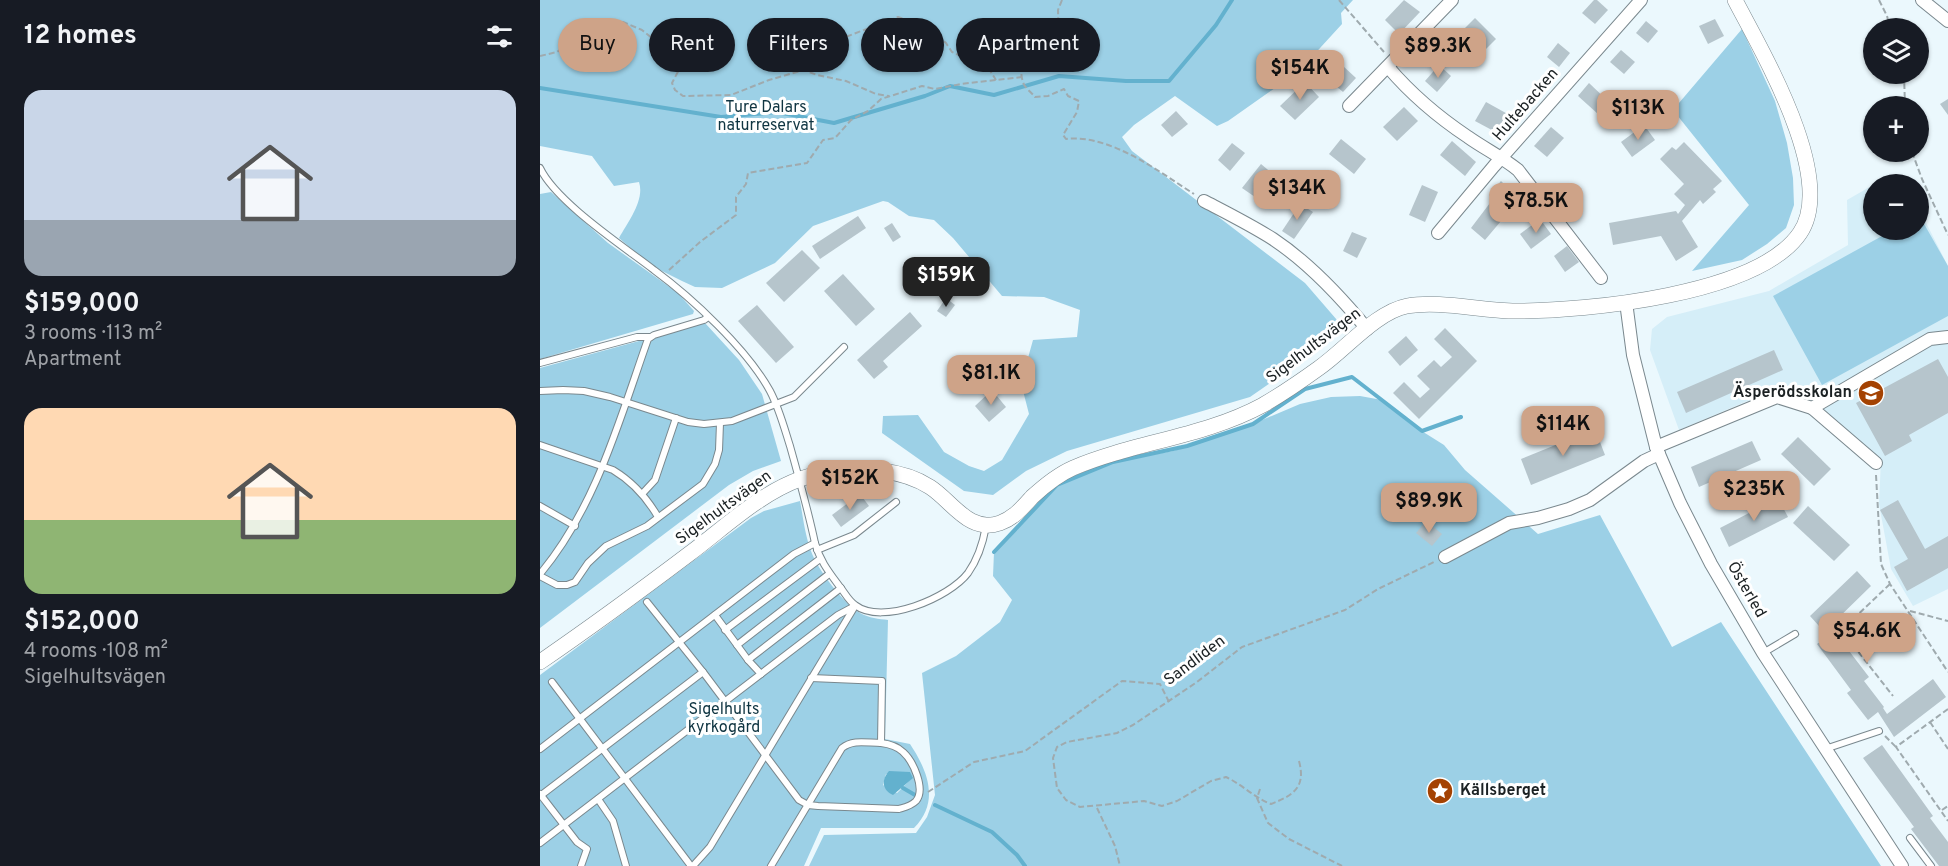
<!DOCTYPE html>
<html lang="en">
<head>
<meta charset="utf-8">
<style>
	:root { --surface:#171b24; --page:#20242c; --text:#f1f3f6; --muted:#9ea1a6; --accent:#cea388 }
	body { margin:0; font-family:Overpass,sans-serif; background:var(--page); color:var(--text); height:100vh; display:flex; flex-direction:column; font-size:22px; white-space:nowrap }
	* { box-sizing:border-box; margin:0 }
	p { font-size:20px; color:var(--muted) }
	.icon { flex:none; width:33px; height:33px; fill:none; stroke:currentColor; stroke-width:2; stroke-linecap:round; stroke-linejoin:round }
	.map { position:relative; flex:1; overflow:hidden }
	.drawer { display:flex; flex-direction:column; background:var(--surface); width:540px }
	.drawer>* { flex:none }
	.hud { position:absolute; left:18px; top:18px; width:570px; height:54px; display:flex; gap:12px }
	.buttons { position:absolute; left:1323px; top:18px; display:grid; gap:12px }
	.buttons a { display:grid; place-items:center; width:66px; height:66px; border-radius:50%; background:var(--surface); box-shadow:0 2px 4px #0004; font-size:30px }
	.price { position:absolute; translate:-50% -51px; padding:0 14px; border-radius:12px; background:var(--accent); color:#111; font-size:20px; line-height:39px; filter:drop-shadow(0 2px 3px #0008) }
	.price::after { content:''; position:absolute; left:50%; top:36px; width:18px; height:14px; margin-left:-9px; background:inherit; clip-path:polygon(0 0,100% 0,50% 100%) }
	.price.selected { background:#222; color:#fff }
	ul { padding:0; list-style:none }
	li { display:grid; align-content:center; gap:12px; height:318px; padding:0 24px }
	li span { display:grid; place-items:center; height:186px; border-radius:18px; color:#555 }
	li>.icon { margin-inline-start:auto }
	span .icon { width:108px; height:108px; fill:#fffc; stroke-width:1 }
	li b { font-size:26px }
	h2 { display:flex; justify-content:space-between; align-items:center; height:72px; padding:0 24px; font-size:26px }
	.pill { padding:0 21px; border-radius:27px; background:var(--surface); box-shadow:0 2px 4px #0004; font-size:21px; line-height:54px }
	.pill.selected { background:var(--accent); color:#111 }
	main { display:flex; flex:1; min-height:0 }
	.map>svg:first-child { display:block }
	.built { fill:#d5eef8 }
	.green { fill:#9cd0e6; fill-rule:evenodd }
	.water { fill:#63b1ce }
	.lines { fill:none; stroke-linecap:round; stroke-linejoin:round }
	.stream { stroke:#63b1ce; stroke-width:4 }
	.building { fill:#b6c5cc }
	.service-casing { stroke:#7a888e; stroke-width:8 }
	.minor-casing { stroke:#7a888e; stroke-width:14 }
	.tertiary-casing { stroke:#7a888e; stroke-width:16 }
	.path { stroke:#9faaae; stroke-width:2; stroke-dasharray:6 3; stroke-linecap:butt }
	.service { stroke:#fff; stroke-width:6 }
	.minor { stroke:#fff; stroke-width:12 }
	.tertiary { stroke:#fff; stroke-width:15 }
	.labels { text-anchor:middle; dominant-baseline:central; stroke-width:6; stroke-linejoin:round; paint-order:stroke }
	.street-label { font-size:16px; fill:#1b2123; stroke:#fff }
	.park-label { font-size:16px; fill:#0f3441; stroke:#fff }
	.poi-label { font-size:16px; font-weight:bold; fill:#1b2123; stroke:#fff; text-anchor:end }
</style>
</head>
<body>
<main>
<section class="drawer">
<h2>12 homes<svg class="icon" aria-label="filters" viewBox="0 0 24 24"><path d="M4 7h16M4 17h16"/><circle cx="9" cy="7" r="2"/><circle cx="15" cy="17" r="2"/></svg></h2>
<ul>
<li><span style="background:linear-gradient(#c9d6e8 70%,#9aa5b1 0)"><svg class="icon" aria-label="home" viewBox="0 0 24 24"><path d="M3 11l9-7 9 7M6 9v11h12V9"/></svg></span><div><b>$159,000</b><p>3 rooms · 113 m²</p><p>Apartment</p></div></li>
<li><span style="background:linear-gradient(#ffd9b3 60%,#8fb573 0)"><svg class="icon" aria-label="home" viewBox="0 0 24 24"><path d="M3 11l9-7 9 7M6 9v11h12V9"/></svg></span><div><b>$152,000</b><p>4 rooms · 108 m²</p><p>Sigelhultsvägen</p></div></li>
</ul>
</section>
<div class="map">
<svg width="1408" height="866" viewBox="0 0 1408 866">
	<rect width="100%" height="100%" fill="#ebf8fd"/>
	<!-- built -->
	<path class="built" d="M1333,185L1334,230H1378L1379,209L1408,266V589L1373,606L1351,569L1339,504L1341,459L1271,399L1238,388L1139,430L1110,350L1112,329L1127,317L1229,291L1308,245L1307,200Z"/>
	<!-- green -->
	<g class="green">
		<path d="M0,0H813L801,13L802,24L759,71L688,121L677,126L635,96L594,125L582,137L592,151L765,283L797,320L762,361L710,397L527,451L486,471L453,495L424,491L342,433L343,416L378,415L404,452L429,466L444,471L462,460L489,414L481,383L493,340L537,337L540,310L504,297L462,296L413,238L394,220L369,216L348,202L343,201L273,226L235,263L182,288L155,287L142,281L110,265L79,238C88,222 105,200 99,182L74,186L52,156L0,146Z"/>
		<path d="M1202,29L1235,101L1247,143L1253,178L1254,205L1246,228L1227,244L1202,260L1152,271L1209,205L1133,110Z"/>
		<path d="M11,192L68,243L138,293L154,311L153,314L0,359V194Z"/>
		<path d="M1379,215L1408,266V316L1282,385L1233,296L1353,230H1378Z"/>
		<path d="M165,323L199,360L222,394L241,461L213,471L189,485L0,628V368Z"/>
		<path d="M820,396L842,400L869,423L904,445L925,470L998,534L1060,515L1132,647L1181,622L1341,866H269L284,835L376,833L387,817L395,795L382,673L416,656L460,622L472,600L453,576L454,552L506,495L524,478L557,465L633,451L722,420L760,404L791,397Z"/>
		<path d="M260,501C263,517 265,535 271,551C277,569 304,604 320,613C329,618 339,619 348,620L345,739L370,744C388,771 400,802 374,828H281L264,866H0V675L211,518L224,511ZM346,774L372,778L357,793L343,785Z"/>
	</g>
	<!-- water -->
	<path class="water" d="M349,771L370,772L373,778L353,795C342,790 341,780 349,771Z"/>
	<g class="lines">
		<!-- stream -->
		<g class="stream">
			<path d="M0,88L181,117L237,112L294,123L385,96L410,86L454,95L519,76L586,81H629L676,25L692,0"/>
			<path d="M454,552L517,485L573,462L647,446L713,424L765,389L812,377L882,431L921,417"/>
			<path d="M363,788L375,795"/>
			<path d="M395,805L452,832L477,855L485,866"/>
		</g>
	</g>
	<!-- building -->
	<g class="building">
		<path d="M864,0L880,12L859,34L845,20Z"/>
		<path d="M1054,0H1057L1068,10L1055,24L1042,13Z"/>
		<path d="M935,18L956,39L944,51L923,30Z"/>
		<path d="M1175,19L1184,36L1168,44L1159,26Z"/>
		<path d="M1106,21L1118,31L1108,43L1096,33Z"/>
		<path d="M1018,43L1030,53L1019,67L1007,57Z"/>
		<path d="M1081,50L1095,62L1084,74L1070,62Z"/>
		<path d="M899,65L911,76L897,92L885,81Z"/>
		<path d="M803,66L816,78L803,92L790,81Z"/>
		<path d="M765,82L779,97L755,120L740,106Z"/>
		<path d="M1049,83L1069,102L1058,114L1038,96Z"/>
		<path d="M1408,99V115L1400,104Z"/>
		<path d="M946,102L973,117L963,136L935,121Z"/>
		<path d="M864,107L878,121L857,141L843,127Z"/>
		<path d="M636,111L648,124L632,137L621,125Z"/>
		<path d="M1104,125L1115,140L1092,157L1081,142Z"/>
		<path d="M1011,127L1024,138L1007,157L994,146Z"/>
		<path d="M801,139L826,159L814,174L789,154Z"/>
		<path d="M912,141L936,162L925,176L900,155Z"/>
		<path d="M1144,142L1182,181L1173,189L1176,192L1163,204L1160,200L1142,221L1158,247L1136,261L1121,236L1073,245L1069,223L1136,211L1138,214L1145,205L1134,194L1144,184L1120,159L1132,147L1136,150Z"/>
		<path d="M692,143L705,153L690,171L678,160Z"/>
		<path d="M721,164L733,174L715,197L702,188Z"/>
		<path d="M961,181L977,197L970,206L961,198L958,202L964,207L956,217L961,221L945,240L931,228L953,199L949,195Z"/>
		<path d="M882,185L898,192L885,222L869,215Z"/>
		<path d="M760,204L773,212L754,239L742,231Z"/>
		<path d="M318,216L326,228L280,259L272,246Z"/>
		<path d="M1000,219L1011,234L991,249L980,234Z"/>
		<path d="M352,223L361,237L353,242L344,228Z"/>
		<path d="M812,232L827,238L817,258L803,251Z"/>
		<path d="M1027,246L1039,262L1025,272L1014,256Z"/>
		<path d="M262,250L280,268L244,302L226,283Z"/>
		<path d="M418,264L429,272L410,297L399,289Z"/>
		<path d="M303,274L335,309L316,326L284,291Z"/>
		<path d="M406,298L415,305L406,317L397,311Z"/>
		<path d="M217,305L254,347L236,363L198,321Z"/>
		<path d="M370,312L382,326L343,361L348,367L334,379L317,360Z"/>
		<path d="M905,328L937,361L879,419L853,393L864,382L880,398L890,389L877,376L894,360L901,367L912,357L894,339Z"/>
		<path d="M866,336L878,350L860,366L848,352Z"/>
		<path d="M1234,350L1243,370L1146,413L1137,392Z"/>
		<path d="M1398,359L1408,377V413L1369,435L1372,441L1345,456L1316,403Z"/>
		<path d="M452,390L466,407L449,422L435,406Z"/>
		<path d="M1055,429L1065,455L991,485L981,459Z"/>
		<path d="M1258,437L1291,469L1274,486L1241,454Z"/>
		<path d="M1212,441L1221,460L1159,487L1151,467Z"/>
		<path d="M320,494L329,506L301,527L292,515Z"/>
		<path d="M1238,498L1248,517L1189,547L1180,528Z"/>
		<path d="M1358,500L1385,549L1408,536V568L1367,591L1354,567L1368,559L1340,510Z"/>
		<path d="M1268,506L1310,545L1294,561L1253,523Z"/>
		<path d="M886,521L902,534L892,546L876,533Z"/>
		<path d="M1317,571L1331,586L1290,626L1329,677L1324,681L1344,707L1343,708L1347,714L1393,679L1406,697L1354,737L1338,712L1328,720L1307,693L1311,690L1277,644L1288,636L1270,616Z"/>
		<path d="M1342,745L1393,816L1390,818L1408,842V866H1399L1371,829L1374,827L1323,758Z"/>
	</g>
	<g class="lines">
		<defs>
			<g id="service">
				<path d="M0,168C16,202 83,246 114,270C152,298 207,349 230,391C239,408 244,427 250,446C259,478 268,510 275,543"/>
				<path d="M0,363L97,337H110"/>
				<path d="M0,391L23,390L44,391L70,397L148,422L164,424L192,421L254,397L304,347"/>
				<path d="M0,445L73,470C93,482 107,498 118,517"/>
				<path d="M102,494L115,480L136,418"/>
				<path d="M0,506L35,526"/>
				<path d="M277,550L314,535L356,502"/>
				<path d="M0,574C56,507 79,421 108,339L114,335L164,320L168,317"/>
				<path d="M0,576L17,585H27L35,582L48,563L66,546L107,526L163,484L175,464L179,450L180,423"/>
				<path d="M175,615L208,660L221,674"/>
				<path d="M185,630L280,559"/>
				<path d="M197,645L289,574"/>
				<path d="M1223,653L1255,634"/>
				<path d="M208,660L301,588"/>
				<path d="M163,672L259,800L268,805L278,806L359,809C366,807 371,806 376,801C386,789 373,761 363,752C357,746 349,744 341,743L342,681L271,678"/>
				<path d="M12,682L151,866"/>
				<path d="M0,749L254,554L275,543C280,561 289,572 300,587C305,593 308,600 315,605C342,626 409,598 428,573C438,559 443,543 446,526"/>
				<path d="M1285,749L1339,731"/>
				<path d="M0,794L37,842L47,849L41,866"/>
				<path d="M0,796L163,672L107,602"/>
				<path d="M58,799L73,821L86,866"/>
				<path d="M1370,838L1391,866"/>
				<path d="M0,843L298,615L315,606"/>
				<path d="M153,866L170,847L315,606"/>
				<path d="M231,866L302,748C313,739 327,743 341,743"/>
			</g>
			<g id="minor">
				<path d="M1382,0L1408,21"/>
				<path d="M848,67C871,94 898,117 928,137C945,149 962,157 978,170L1061,278"/>
				<path d="M809,106L912,0"/>
				<path d="M664,201C687,213 711,225 733,239C769,263 800,296 827,329"/>
				<path d="M898,233L954,166L1101,0"/>
				<path d="M1086,302L1093,355L1116,447L1140,503L1171,564L1223,653L1362,866"/>
				<path d="M1272,408L1336,463"/>
				<path d="M1116,447L1237,397L1272,408L1390,339L1408,337"/>
				<path d="M905,557L969,523L998,518L1029,509L1050,500L1104,461L1119,454"/>
			</g>
			<path id="tertiary" d="M0,662C51,627 100,591 149,554C184,528 219,494 260,479C286,470 315,467 343,471C359,473 376,478 390,487C412,501 429,534 460,523C474,518 483,507 492,497C504,486 517,475 533,468C594,442 664,437 723,405C742,394 761,381 779,368C805,350 836,312 867,306C900,300 942,311 976,311C1046,311 1218,295 1260,233C1297,178 1222,52 1195,0"/>
		</defs>
		<!-- service casing -->
		<use href="#service" class="service-casing"/>
		<!-- minor casing -->
		<use href="#minor" class="minor-casing"/>
		<!-- tertiary casing -->
		<use href="#tertiary" class="tertiary-casing"/>
		<!-- path -->
		<g class="path">
			<path d="M522,0L518,10L519,44C508,51 503,48 492,52C482,57 479,71 483,82C484,87 491,92 495,97L508,96L524,89L528,96L539,101L537,112L523,135L526,139C570,134 618,171 654,194"/>
			<path d="M799,0L844,52"/>
			<path d="M1339,0L1347,16L1350,28"/>
			<path d="M0,56L17,52L28,43L65,26L83,22L102,30L129,52L141,66L132,83L135,90L143,96L191,95L229,80L264,70L277,75L306,81L336,94L349,96"/>
			<path d="M264,70L279,56L303,38L358,17L374,22L391,31L406,43L412,52L423,57L437,59L449,69L456,80"/>
			<path d="M1364,74L1365,106"/>
			<path d="M1372,152L1382,179L1408,235"/>
			<path d="M129,270L160,242L196,215V197L206,184L208,173L267,163L283,140L295,138L311,120L328,111L341,99L382,86L395,89L421,84L482,77"/>
			<path d="M1336,475L1341,564L1350,584L1408,672"/>
			<path d="M1350,584L1308,624L1306,632L1309,640L1353,696"/>
			<path d="M1370,611L1408,621"/>
			<path d="M1408,709L1356,747L1408,821"/>
			<path d="M1390,722L1408,749"/>
			<path d="M1345,736L1356,747"/>
			<path d="M759,761C766,787 754,795 731,804C713,797 703,785 686,777L671,781L637,801L622,806L604,801L540,807L526,800L517,788L513,758L517,747L527,742L577,733L593,725L657,682L702,647L805,610L838,589L894,562"/>
			<path d="M720,789L717,798L728,823L749,839L802,866"/>
			<path d="M388,792L434,762L485,751L582,681L620,684L629,702"/>
			<path d="M557,808L575,846L580,866"/>
			<path d="M1402,810L1408,806"/>
		</g>
		<!-- service -->
		<use href="#service" class="service"/>
		<!-- minor -->
		<use href="#minor" class="minor"/>
		<!-- tertiary -->
		<use href="#tertiary" class="tertiary"/>
	</g>
	<!-- icons -->
	<defs>
		<symbol id="school-disc" viewBox="-11 -11 22 22"><circle r="9.5" fill="#a44202" stroke="#fff"/><path d="M0-5L7-2L0 1L-7-2ZM-4 1L0 2.5L4 1V4Q0 6-4 4Z" fill="#fff"/></symbol>
		<symbol id="sight-disc" viewBox="-11 -11 22 22"><circle r="9.5" fill="#a44202" stroke="#fff"/><path d="M0-6L1.8-2.2L6-1.7L2.9 1.2L3.7 5.4L0 3.3L-3.7 5.4L-2.9 1.2L-6-1.7L-1.8-2.2Z" fill="#fff"/></symbol>
	</defs>
	<g fill-rule="evenodd">
		<use href="#school-disc" x="1316" y="378" width="30" height="30"/>
		<use href="#sight-disc" x="885" y="776" width="30" height="30"/>
	</g>
	<g class="labels">
		<!-- street labels -->
		<g class="street-label">
			<text transform="translate(986 105) rotate(-49)">Hultebacken</text>
			<text transform="translate(774 346) rotate(-37)">Sigelhultsvägen</text>
			<text transform="translate(184 508) rotate(-36)">Sigelhultsvägen</text>
			<text transform="translate(1206 590) rotate(60)">Österled</text>
			<text transform="translate(655 661) rotate(-37)">Sandliden</text>
		</g>
		<!-- park labels -->
		<g class="park-label">
			<text x="226" y="108">Ture Dalars<tspan x="226" dy="18">naturreservat</tspan></text>
			<text x="184" y="710">Sigelhults<tspan x="184" dy="18">kyrkogård</tspan></text>
		</g>
		<!-- poi labels -->
		<g class="poi-label">
			<text x="1312" y="393">Äsperödsskolan</text>
			<text x="920" y="791" text-anchor="start">Källsberget</text>
		</g>
	</g>
</svg>
<div class="buttons">
<a><svg class="icon" aria-label="layers" viewBox="0 0 24 24"><path d="M12 4l9 5-9 5-9-5zM3 14l9 5 9-5"/></svg></a>
<a>+</a>
<a>−</a>
</div>
<b class="price" style="left:898px;top:79px">$89.3K</b>
<b class="price" style="left:760px;top:101px">$154K</b>
<b class="price" style="left:1098px;top:141px">$113K</b>
<b class="price" style="left:757px;top:221px">$134K</b>
<b class="price" style="left:996px;top:234px">$78.5K</b>
<b class="price selected" style="left:406px;top:308px">$159K</b>
<b class="price" style="left:451px;top:406px">$81.1K</b>
<b class="price" style="left:1023px;top:457px">$114K</b>
<b class="price" style="left:310px;top:511px">$152K</b>
<b class="price" style="left:1214px;top:522px">$235K</b>
<b class="price" style="left:889px;top:534px">$89.9K</b>
<b class="price" style="left:1327px;top:664px">$54.6K</b>
<div class="hud">
<a class="pill selected">Buy</a>
<a class="pill">Rent</a>
<a class="pill">Filters</a>
<a class="pill">New</a>
<a class="pill">Apartment</a>
</div>
</div>
</main>
</body>
</html>
